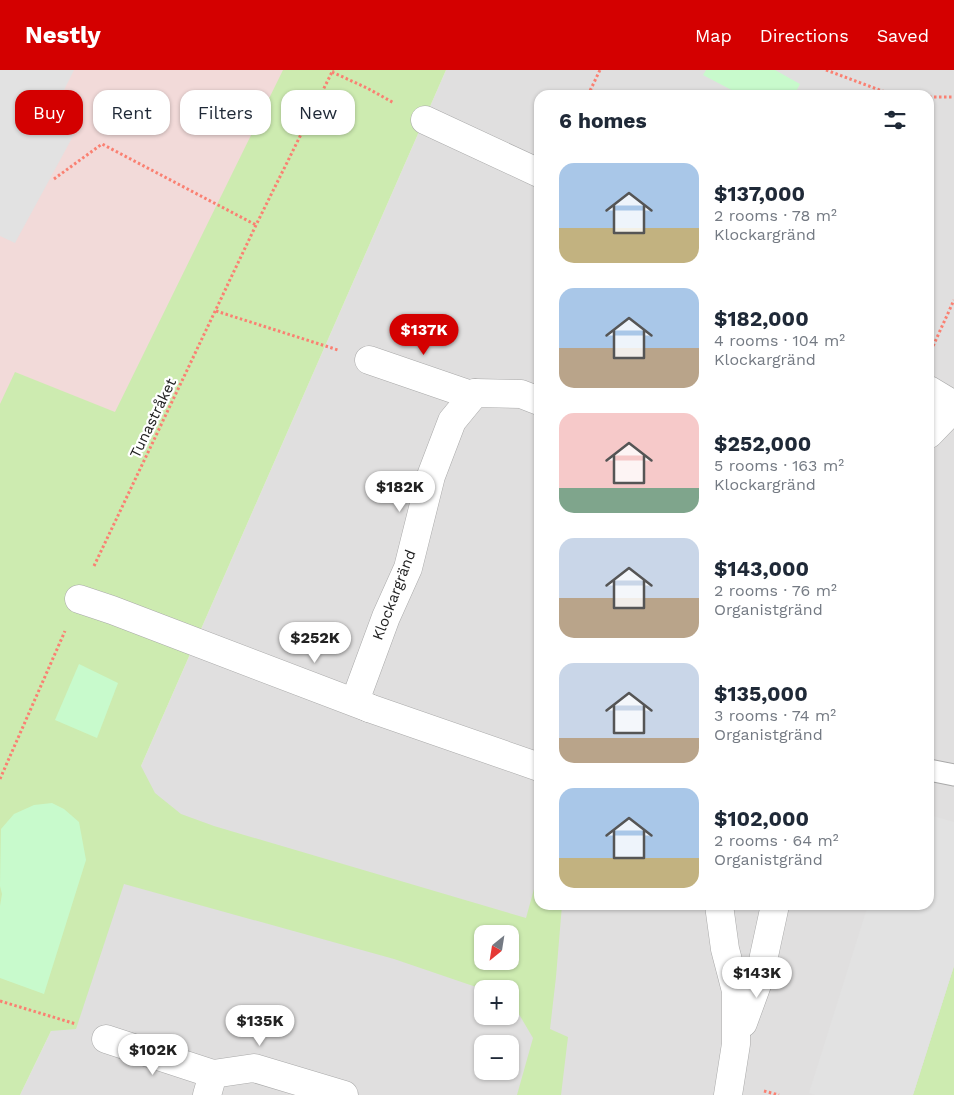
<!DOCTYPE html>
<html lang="en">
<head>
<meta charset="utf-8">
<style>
	:root { --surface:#fff; --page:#f2f2f3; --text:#1f2937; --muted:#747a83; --accent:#d40000 }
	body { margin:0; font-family:"Work Sans",sans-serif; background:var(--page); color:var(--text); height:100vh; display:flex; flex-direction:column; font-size:19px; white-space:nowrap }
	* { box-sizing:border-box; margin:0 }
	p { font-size:16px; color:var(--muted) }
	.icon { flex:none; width:28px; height:28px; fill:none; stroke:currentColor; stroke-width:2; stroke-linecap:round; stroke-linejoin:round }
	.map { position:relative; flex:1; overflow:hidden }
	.details { position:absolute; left:534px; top:20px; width:400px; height:820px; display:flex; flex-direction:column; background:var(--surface); border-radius:15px; box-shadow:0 1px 4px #0004 }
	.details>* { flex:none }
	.banner { position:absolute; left:15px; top:20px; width:444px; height:45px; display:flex; gap:10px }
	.needle { width:32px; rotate:210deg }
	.tools { position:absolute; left:474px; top:855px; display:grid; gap:10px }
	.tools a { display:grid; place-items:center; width:45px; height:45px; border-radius:10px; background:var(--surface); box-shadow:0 1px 4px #0004; font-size:25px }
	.price { position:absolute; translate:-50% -42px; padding:0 11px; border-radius:18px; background:#fff; color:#222; font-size:16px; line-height:32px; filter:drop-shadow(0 1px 2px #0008) }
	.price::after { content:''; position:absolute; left:50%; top:30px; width:15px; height:11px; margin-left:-8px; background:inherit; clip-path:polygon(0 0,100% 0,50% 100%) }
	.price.active { background:var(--accent); color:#fff }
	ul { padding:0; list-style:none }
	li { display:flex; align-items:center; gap:15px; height:125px; padding:0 25px }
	li span { display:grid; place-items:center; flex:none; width:140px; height:100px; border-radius:15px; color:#555 }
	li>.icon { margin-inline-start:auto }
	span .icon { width:60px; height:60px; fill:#fffc; stroke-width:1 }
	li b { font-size:21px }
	h2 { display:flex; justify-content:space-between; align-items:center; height:60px; padding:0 25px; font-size:21px }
	.chip { padding:0 18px; border-radius:15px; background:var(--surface); box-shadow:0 1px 4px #0004; font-size:18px; line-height:45px }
	.chip.active { background:var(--accent); color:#fff }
	header { display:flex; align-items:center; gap:30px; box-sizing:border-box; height:70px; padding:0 25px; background:var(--accent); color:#fff }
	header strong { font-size:24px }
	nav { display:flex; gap:28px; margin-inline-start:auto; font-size:18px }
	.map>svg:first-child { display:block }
	.residential { fill:#e0dfdf; fill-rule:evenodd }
	.commercial { fill:#f2dad9 }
	.grass { fill:#cdebb0; fill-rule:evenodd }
	.park { fill:#c8facc }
	.parking { fill:#e2e2e2 }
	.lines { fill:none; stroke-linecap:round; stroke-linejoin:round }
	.lane-casing { stroke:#a9a9a9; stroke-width:23 }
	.street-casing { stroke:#a9a9a9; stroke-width:29 }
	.path { stroke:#fa8072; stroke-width:3; stroke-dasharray:2.5 2.5; stroke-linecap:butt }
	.lane { stroke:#fff; stroke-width:21 }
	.street { stroke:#fff; stroke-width:28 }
	.labels { text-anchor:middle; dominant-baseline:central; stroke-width:4.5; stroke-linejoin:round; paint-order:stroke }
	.street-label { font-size:15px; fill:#222; stroke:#fff }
</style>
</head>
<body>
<header>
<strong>Nestly</strong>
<nav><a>Map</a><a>Directions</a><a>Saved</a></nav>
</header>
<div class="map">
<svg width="954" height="1025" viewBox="0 0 954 1025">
	<rect width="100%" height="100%" fill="#f2efe9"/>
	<!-- residential -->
	<path class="residential" d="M446,0H954V1025H20L51,961L141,696ZM539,25H929V835H539ZM482,864H510V891H482ZM482,919H510V946H482ZM482,974H510V1001H482Z"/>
	<!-- commercial -->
	<path class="commercial" d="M0,0H308L0,625Z"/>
	<!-- grass -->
	<g class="grass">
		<path d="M283,0H446L141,696L155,723L181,744L214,756L526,848L539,801V835H562L556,907L550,959L568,967L561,1025H517L533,968L510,929V919H482L394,889L124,814L76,959L51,961L20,1025H0V334L15,302L115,342ZM482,864H510V891H482Z"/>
		<path d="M954,896V1025H913Z"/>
	</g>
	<!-- park -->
	<g class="park">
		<path d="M706,0H775L800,14L794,25H741L703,5Z"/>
		<path d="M79,594L118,613L97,668L55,650Z"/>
		<path d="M52,733L64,739L79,752L86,790L44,924L0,908V836L2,824L0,816L1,759L14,744L34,735Z"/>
	</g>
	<!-- parking -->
	<g class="parking">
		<path d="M0,0H74L51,46L78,57L15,173L0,166Z"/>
		<path d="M929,745L954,752V896L913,1025H815L809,1023L868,835H929Z"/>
	</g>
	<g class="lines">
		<defs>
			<path id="lane" d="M929,700L954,705"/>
			<g id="street">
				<path d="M425,50L539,103"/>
				<path d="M369,290L468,324L475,323"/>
				<path d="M929,320L954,335"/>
				<path d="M929,364L954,338"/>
				<path d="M79,529L112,540L369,638L539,697"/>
				<path d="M369,638L355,631L386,547L408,498L431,406L452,351L475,323L521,324L539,331"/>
				<path d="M719,835L725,879L736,921V974L728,1025"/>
				<path d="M743,953L759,909L775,835"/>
				<path d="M106,969L213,1004"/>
				<path d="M207,1025L213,1004L254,998L344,1025"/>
			</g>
		</defs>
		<!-- lane casing -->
		<use href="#lane" class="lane-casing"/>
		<!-- street casing -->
		<use href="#street" class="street-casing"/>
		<!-- path -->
		<g class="path">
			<path d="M826,0L893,25"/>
			<path d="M332,2L367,18L394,33"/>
			<path d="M588,25L600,0"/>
			<path d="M929,27H954"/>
			<path d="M54,109L102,74L256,155"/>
			<path d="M216,241L338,280"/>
			<path d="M929,285L954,230"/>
			<path d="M94,496L256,155L333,0"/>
			<path d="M0,709L65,561"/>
			<path d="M0,931L76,954"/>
			<path d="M764,1021L779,1025"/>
		</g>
		<!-- lane -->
		<use href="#lane" class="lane"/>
		<!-- street -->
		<use href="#street" class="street"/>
	</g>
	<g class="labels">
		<!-- street labels -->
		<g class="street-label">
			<text transform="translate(153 348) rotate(-64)">Tunastråket</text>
			<text transform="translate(394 525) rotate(-69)">Klockargränd</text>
		</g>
	</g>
</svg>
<div class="tools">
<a><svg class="needle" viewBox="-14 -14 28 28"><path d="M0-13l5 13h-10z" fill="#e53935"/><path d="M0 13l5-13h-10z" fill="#747a83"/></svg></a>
<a>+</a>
<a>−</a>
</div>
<b class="price active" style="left:424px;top:286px">$137K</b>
<b class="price" style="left:400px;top:443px">$182K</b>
<b class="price" style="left:315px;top:594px">$252K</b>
<b class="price" style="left:757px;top:929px">$143K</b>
<b class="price" style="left:260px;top:977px">$135K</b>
<b class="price" style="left:153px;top:1006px">$102K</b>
<div class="banner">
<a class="chip active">Buy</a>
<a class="chip">Rent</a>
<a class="chip">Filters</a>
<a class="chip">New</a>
</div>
<section class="details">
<h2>6 homes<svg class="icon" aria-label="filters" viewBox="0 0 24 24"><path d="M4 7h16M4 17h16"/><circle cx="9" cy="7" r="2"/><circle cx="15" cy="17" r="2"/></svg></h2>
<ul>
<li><span style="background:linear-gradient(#a9c7e8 65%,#c2b280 0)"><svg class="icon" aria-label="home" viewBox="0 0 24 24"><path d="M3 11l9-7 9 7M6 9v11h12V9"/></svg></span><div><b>$137,000</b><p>2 rooms · 78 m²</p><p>Klockargränd</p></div></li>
<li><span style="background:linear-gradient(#a9c7e8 60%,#b9a48a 0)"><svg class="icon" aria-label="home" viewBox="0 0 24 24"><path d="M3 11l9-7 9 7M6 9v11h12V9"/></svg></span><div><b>$182,000</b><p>4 rooms · 104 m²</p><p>Klockargränd</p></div></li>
<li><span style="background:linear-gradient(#f6c9c9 75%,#7fa58c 0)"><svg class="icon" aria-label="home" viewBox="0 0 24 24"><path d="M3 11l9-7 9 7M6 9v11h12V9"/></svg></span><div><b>$252,000</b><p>5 rooms · 163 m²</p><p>Klockargränd</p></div></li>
<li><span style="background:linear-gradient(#c9d6e8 60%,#b9a48a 0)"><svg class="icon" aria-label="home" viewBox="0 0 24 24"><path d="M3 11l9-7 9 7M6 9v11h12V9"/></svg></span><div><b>$143,000</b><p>2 rooms · 76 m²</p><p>Organistgränd</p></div></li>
<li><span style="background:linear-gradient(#c9d6e8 75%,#b9a48a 0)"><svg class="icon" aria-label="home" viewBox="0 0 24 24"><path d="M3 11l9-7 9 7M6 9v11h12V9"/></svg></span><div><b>$135,000</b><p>3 rooms · 74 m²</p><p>Organistgränd</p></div></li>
<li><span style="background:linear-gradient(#a9c7e8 70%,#c2b280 0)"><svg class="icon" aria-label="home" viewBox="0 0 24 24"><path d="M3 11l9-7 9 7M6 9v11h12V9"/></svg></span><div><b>$102,000</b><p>2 rooms · 64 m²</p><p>Organistgränd</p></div></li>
</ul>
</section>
</div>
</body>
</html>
